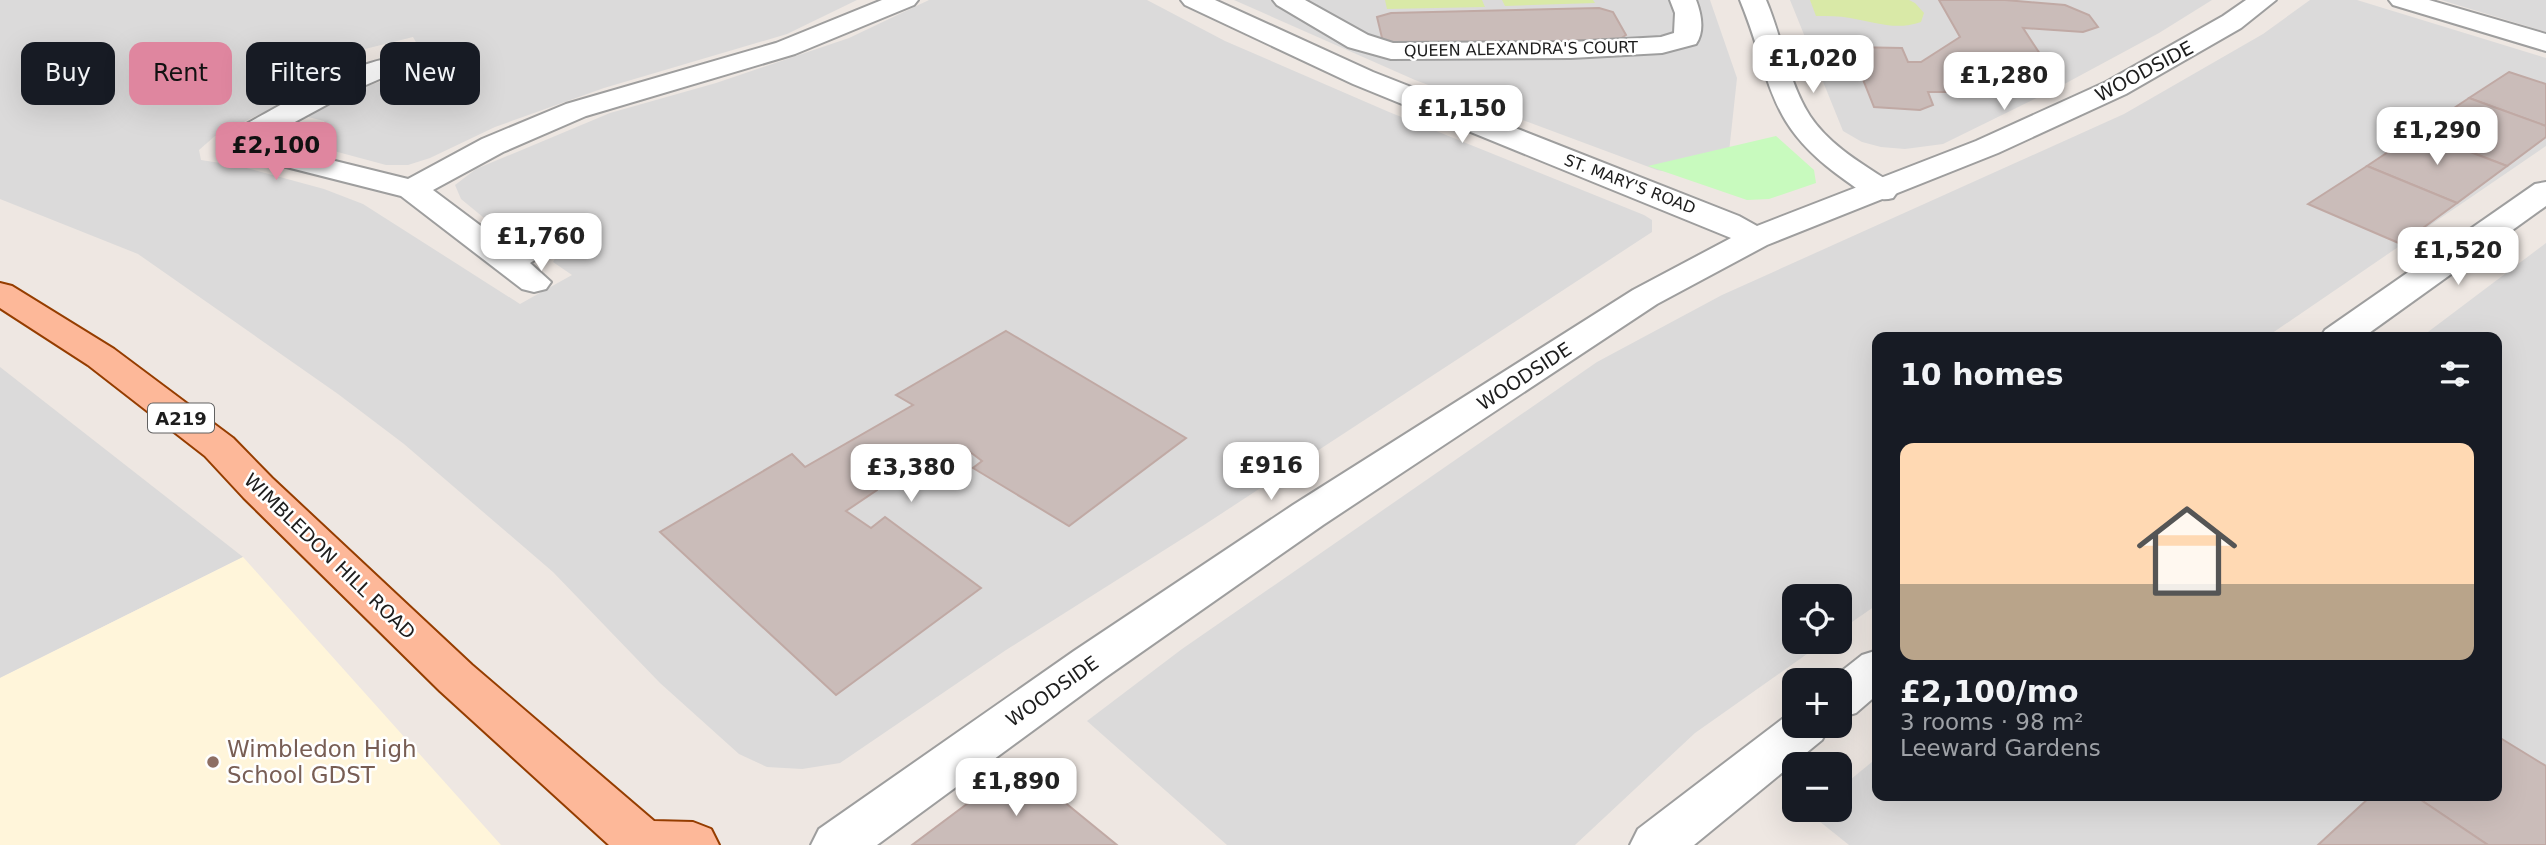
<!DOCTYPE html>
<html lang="en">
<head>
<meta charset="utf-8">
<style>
	:root { --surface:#171b24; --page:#242831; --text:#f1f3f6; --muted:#9ea1a6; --line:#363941; --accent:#df869f }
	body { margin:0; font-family:"DejaVu Sans",sans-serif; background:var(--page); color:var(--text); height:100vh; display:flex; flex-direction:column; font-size:26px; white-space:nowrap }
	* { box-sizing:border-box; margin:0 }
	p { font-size:23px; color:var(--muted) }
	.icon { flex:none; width:38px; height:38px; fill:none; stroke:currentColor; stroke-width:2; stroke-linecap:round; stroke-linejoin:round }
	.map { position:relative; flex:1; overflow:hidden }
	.sheet { position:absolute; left:1872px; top:332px; width:630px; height:469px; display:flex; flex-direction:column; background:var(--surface); border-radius:14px; box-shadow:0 7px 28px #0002 }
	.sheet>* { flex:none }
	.hud { position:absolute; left:21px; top:42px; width:665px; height:63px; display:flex; gap:14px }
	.tools { position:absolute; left:1782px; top:584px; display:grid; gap:14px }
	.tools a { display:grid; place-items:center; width:70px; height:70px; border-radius:14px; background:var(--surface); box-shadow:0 7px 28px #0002; font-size:35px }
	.price { position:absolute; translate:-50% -60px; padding:0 16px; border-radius:14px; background:#fff; color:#222; font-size:23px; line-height:46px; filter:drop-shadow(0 2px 4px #0008) }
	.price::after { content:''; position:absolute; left:50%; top:42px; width:21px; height:16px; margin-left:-10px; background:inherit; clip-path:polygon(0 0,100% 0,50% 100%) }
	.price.on { background:var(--accent); color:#111 }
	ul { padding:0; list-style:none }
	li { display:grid; align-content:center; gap:14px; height:371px; padding:0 28px }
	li+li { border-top:2px solid var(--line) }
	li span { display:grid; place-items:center; height:217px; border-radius:14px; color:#555 }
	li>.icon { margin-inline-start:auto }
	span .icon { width:126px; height:126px; fill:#fffc; stroke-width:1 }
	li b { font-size:30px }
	h2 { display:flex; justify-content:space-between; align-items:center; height:84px; padding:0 28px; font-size:30px }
	.chip { padding:0 24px; border-radius:14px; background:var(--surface); box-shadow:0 7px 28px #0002; font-size:24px; line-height:63px }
	.chip.on { background:var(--accent); color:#111 }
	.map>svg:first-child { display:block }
	.residential { fill:#dbdada }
	.education { fill:#fff5da }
	.grass { fill:#d9e9a7 }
	.park { fill:#c8fabe }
	.building { fill:#cabcb9; stroke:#c0a9a4; stroke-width:2 }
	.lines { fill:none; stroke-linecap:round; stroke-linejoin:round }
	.minor-casing { stroke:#9e9e9e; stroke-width:4 }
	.tertiary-casing { stroke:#9e9e9e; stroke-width:4 }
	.primary-casing { stroke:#953d00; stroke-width:4 }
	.minor { fill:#fff; fill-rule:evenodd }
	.tertiary { fill:#fff; fill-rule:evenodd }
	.primary { fill:#fdb899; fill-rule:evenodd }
	.education-dot { fill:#8d6e63; stroke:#fff; stroke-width:2.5 }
	.labels { text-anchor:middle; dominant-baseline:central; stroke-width:5; stroke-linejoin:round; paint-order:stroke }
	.far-street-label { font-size:16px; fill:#1d1d1d; stroke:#fff }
	.shield { fill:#fff; stroke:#616161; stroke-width:2 }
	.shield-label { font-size:18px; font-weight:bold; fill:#1d1d1d }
	.street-label { font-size:19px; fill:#1d1d1d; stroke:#fff }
	.near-education-label { font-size:23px; fill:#785e54; stroke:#fff; text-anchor:start }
</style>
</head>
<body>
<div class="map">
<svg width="2546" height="845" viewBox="0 0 2546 845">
	<rect width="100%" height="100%" fill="#eee7e2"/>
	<!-- residential -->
	<g class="residential">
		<path d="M0,0H857L787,34L604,88L495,127L430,158L408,165H386L308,144L319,139L328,130L324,121L304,116L346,94L382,81L406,89L447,70L425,58L413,37L365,49L360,65L215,136L199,150L201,160L239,166L324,189L363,204L520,304L572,275L553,262L559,251L585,237L554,218L528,228L489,222L461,199L455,185L476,169L610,113L716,83L849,38L929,0H1147L1225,41L1389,112L1644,215L1652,220V232L1204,525L1006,650L840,763L802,769L767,767L739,754L660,683L553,572L404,444L338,394L138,254L0,199Z"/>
		<path d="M1234,0H1710L1737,78L1729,152L1679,174L1657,170L1415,80Z"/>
		<path d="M1790,0H2212L2159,33L2057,88L1943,144L1905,149L1881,147L1862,142L1843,131Z"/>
		<path d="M2310,0H2357L2546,58V146L2265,338H1878V604L1839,631V597H1794V642H1824L1695,733L1575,845H1227L1087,721L1182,649L1597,362L1722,295L2124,114L2263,34Z"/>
		<path d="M2441,0H2546V32Z"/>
		<path d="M2546,243V845H1849L1809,813L1812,810H1839V789L1878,757V796H2497V338H2420Z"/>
		<path d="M0,367L243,557L0,678Z"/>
	</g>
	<!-- education -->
	<path class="education" d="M243,557L501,845H0V678Z"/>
	<!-- grass -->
	<g class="grass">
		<path d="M1385,0H1482L1485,7L1387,9Z"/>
		<path d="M1502,0H1593L1595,3L1505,6Z"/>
		<path d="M1810,0H1909L1915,3L1924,13L1921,22C1895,31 1876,22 1850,18C1839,16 1828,16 1816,16Z"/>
	</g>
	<!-- park -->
	<path class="park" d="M1776,136L1814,170L1816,183L1769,199L1747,200L1648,166Z"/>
	<!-- building -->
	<g class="building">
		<path d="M1939,0H2005L2065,5L2089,15L2098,27L2083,32L2023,28L2040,54L1973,92H1928L1933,105L1920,110L1874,107L1850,47L1902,48L1908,62H1921L1960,37Z"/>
		<path d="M1599,8L1613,12L1626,35L1620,39L1394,46L1383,42L1377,17L1391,13Z"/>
		<path d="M2509,72L2546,84V126L2469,98Z"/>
		<path d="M2469,98L2546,126V137L2507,166L2418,132Z"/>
		<path d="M2418,132L2507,166L2457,203L2367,166Z"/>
		<path d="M2367,166L2457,203L2401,244L2308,204Z"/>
		<path d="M1006,331L1186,438L1069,526L973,468L982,461L961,445L944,454L927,453L882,479L877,490L846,511L871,528L885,517L981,588L836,695L660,532L792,454L805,467L913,405L896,395Z"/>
		<path d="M2497,736L2546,766V845H2488L2415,796H2497Z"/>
		<path d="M1019,765L1117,845H912Z"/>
		<path d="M2371,796H2415L2488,845H2318Z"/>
	</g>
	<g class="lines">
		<defs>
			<g id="minor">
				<path d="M882,0H918L914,5L795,54L586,116L503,152L433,190L509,247C526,236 538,226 558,231L562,238L558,245L530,263L551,282L546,289L534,292L522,289L401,196L231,153L226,139L230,133C262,116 368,52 398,59L402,65L398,71L352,91L258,142L408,179L482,139L566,104L776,43Z"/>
				<path d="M1273,0H1305L1368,35L1393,43L1571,42L1661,37L1674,33L1675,13L1670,0H1696C1701,13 1705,31 1696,44L1662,53L1571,58L1391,59L1348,47L1277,5Z"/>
				<path d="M1740,0H1766C1782,37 1788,82 1810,116C1830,146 1864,165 1893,184L1898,191L1893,198C1873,203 1861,191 1845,180C1764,123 1774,83 1740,0Z"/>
				<path d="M2389,0H2429L2546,34V51L2393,5Z"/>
				<path d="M2546,182V206L2362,338H2320L2325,330L2535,184Z"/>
				<path d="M1878,650V694L1856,713L1839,718V681H1829L1862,655Z"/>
				<path d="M1794,710V726H1829L1822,740L1694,845H1630L1638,829Z"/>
			</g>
			<path id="tertiary" d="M1181,0H1215L1373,72L1739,216L1757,226L1976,141L2106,82L2223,16L2246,0H2276L2241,28L2126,94L1998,153L1767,245L1657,304L1323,525L1106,677L877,845H811L819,829L1074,651L1293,505L1633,290L1731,238L1353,84L1185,5Z"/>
			<path id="primary" d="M0,283L12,286L114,349L233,438L272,478L472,665L654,821L693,822L711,829L719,845H609L440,691L244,498L205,456L88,365L0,308Z"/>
		</defs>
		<!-- minor casing -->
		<use href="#minor" class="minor-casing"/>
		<!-- tertiary casing -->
		<use href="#tertiary" class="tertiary-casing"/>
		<!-- primary casing -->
		<use href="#primary" class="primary-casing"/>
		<!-- minor -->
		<use href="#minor" class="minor"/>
		<!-- tertiary -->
		<use href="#tertiary" class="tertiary"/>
		<!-- primary -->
		<use href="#primary" class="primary"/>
	</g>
	<!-- markers -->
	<circle class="education-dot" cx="213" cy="762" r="7"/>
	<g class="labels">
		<!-- far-street labels -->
		<g class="far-street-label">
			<text transform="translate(1521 49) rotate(-1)">QUEEN ALEXANDRA'S COURT</text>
			<text transform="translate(1630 184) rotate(21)">ST. MARY'S ROAD</text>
		</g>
		<!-- shield labels -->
		<rect class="shield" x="148" y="403.5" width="66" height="29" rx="5"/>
		<g class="shield-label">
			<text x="181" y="418">A219</text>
		</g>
		<!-- street labels -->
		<g class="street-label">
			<text transform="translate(2144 71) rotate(-28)">WOODSIDE</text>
			<text transform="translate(1524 376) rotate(-33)">WOODSIDE</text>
			<text transform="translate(330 556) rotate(44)">WIMBLEDON HILL ROAD</text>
			<text transform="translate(1052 691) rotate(-35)">WOODSIDE</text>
		</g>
		<!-- near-education labels -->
		<g class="near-education-label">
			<text x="227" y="749">Wimbledon High<tspan x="227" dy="26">School GDST</tspan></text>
		</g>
	</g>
</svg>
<div class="tools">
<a><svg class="icon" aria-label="locate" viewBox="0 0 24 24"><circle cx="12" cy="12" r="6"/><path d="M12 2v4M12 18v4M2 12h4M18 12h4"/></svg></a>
<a>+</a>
<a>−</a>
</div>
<b class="price" style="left:1813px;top:95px">£1,020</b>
<b class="price" style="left:2004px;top:112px">£1,280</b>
<b class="price" style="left:1462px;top:145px">£1,150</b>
<b class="price" style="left:2437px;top:167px">£1,290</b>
<b class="price on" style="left:276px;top:182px">£2,100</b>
<b class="price" style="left:541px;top:273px">£1,760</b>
<b class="price" style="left:2458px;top:287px">£1,520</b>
<b class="price" style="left:1271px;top:502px">£916</b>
<b class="price" style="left:911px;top:504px">£3,380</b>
<b class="price" style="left:1016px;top:818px">£1,890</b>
<div class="hud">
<a class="chip">Buy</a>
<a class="chip on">Rent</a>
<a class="chip">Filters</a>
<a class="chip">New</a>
</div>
<section class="sheet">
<h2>10 homes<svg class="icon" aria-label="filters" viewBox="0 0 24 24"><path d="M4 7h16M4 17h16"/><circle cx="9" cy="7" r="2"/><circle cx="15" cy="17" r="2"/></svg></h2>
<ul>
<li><span style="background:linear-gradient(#ffd9b3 65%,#b9a48a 0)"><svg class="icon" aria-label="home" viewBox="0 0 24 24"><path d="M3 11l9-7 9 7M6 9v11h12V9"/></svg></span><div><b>£2,100/mo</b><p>3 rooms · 98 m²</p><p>Leeward Gardens</p></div></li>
</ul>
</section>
</div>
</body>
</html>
